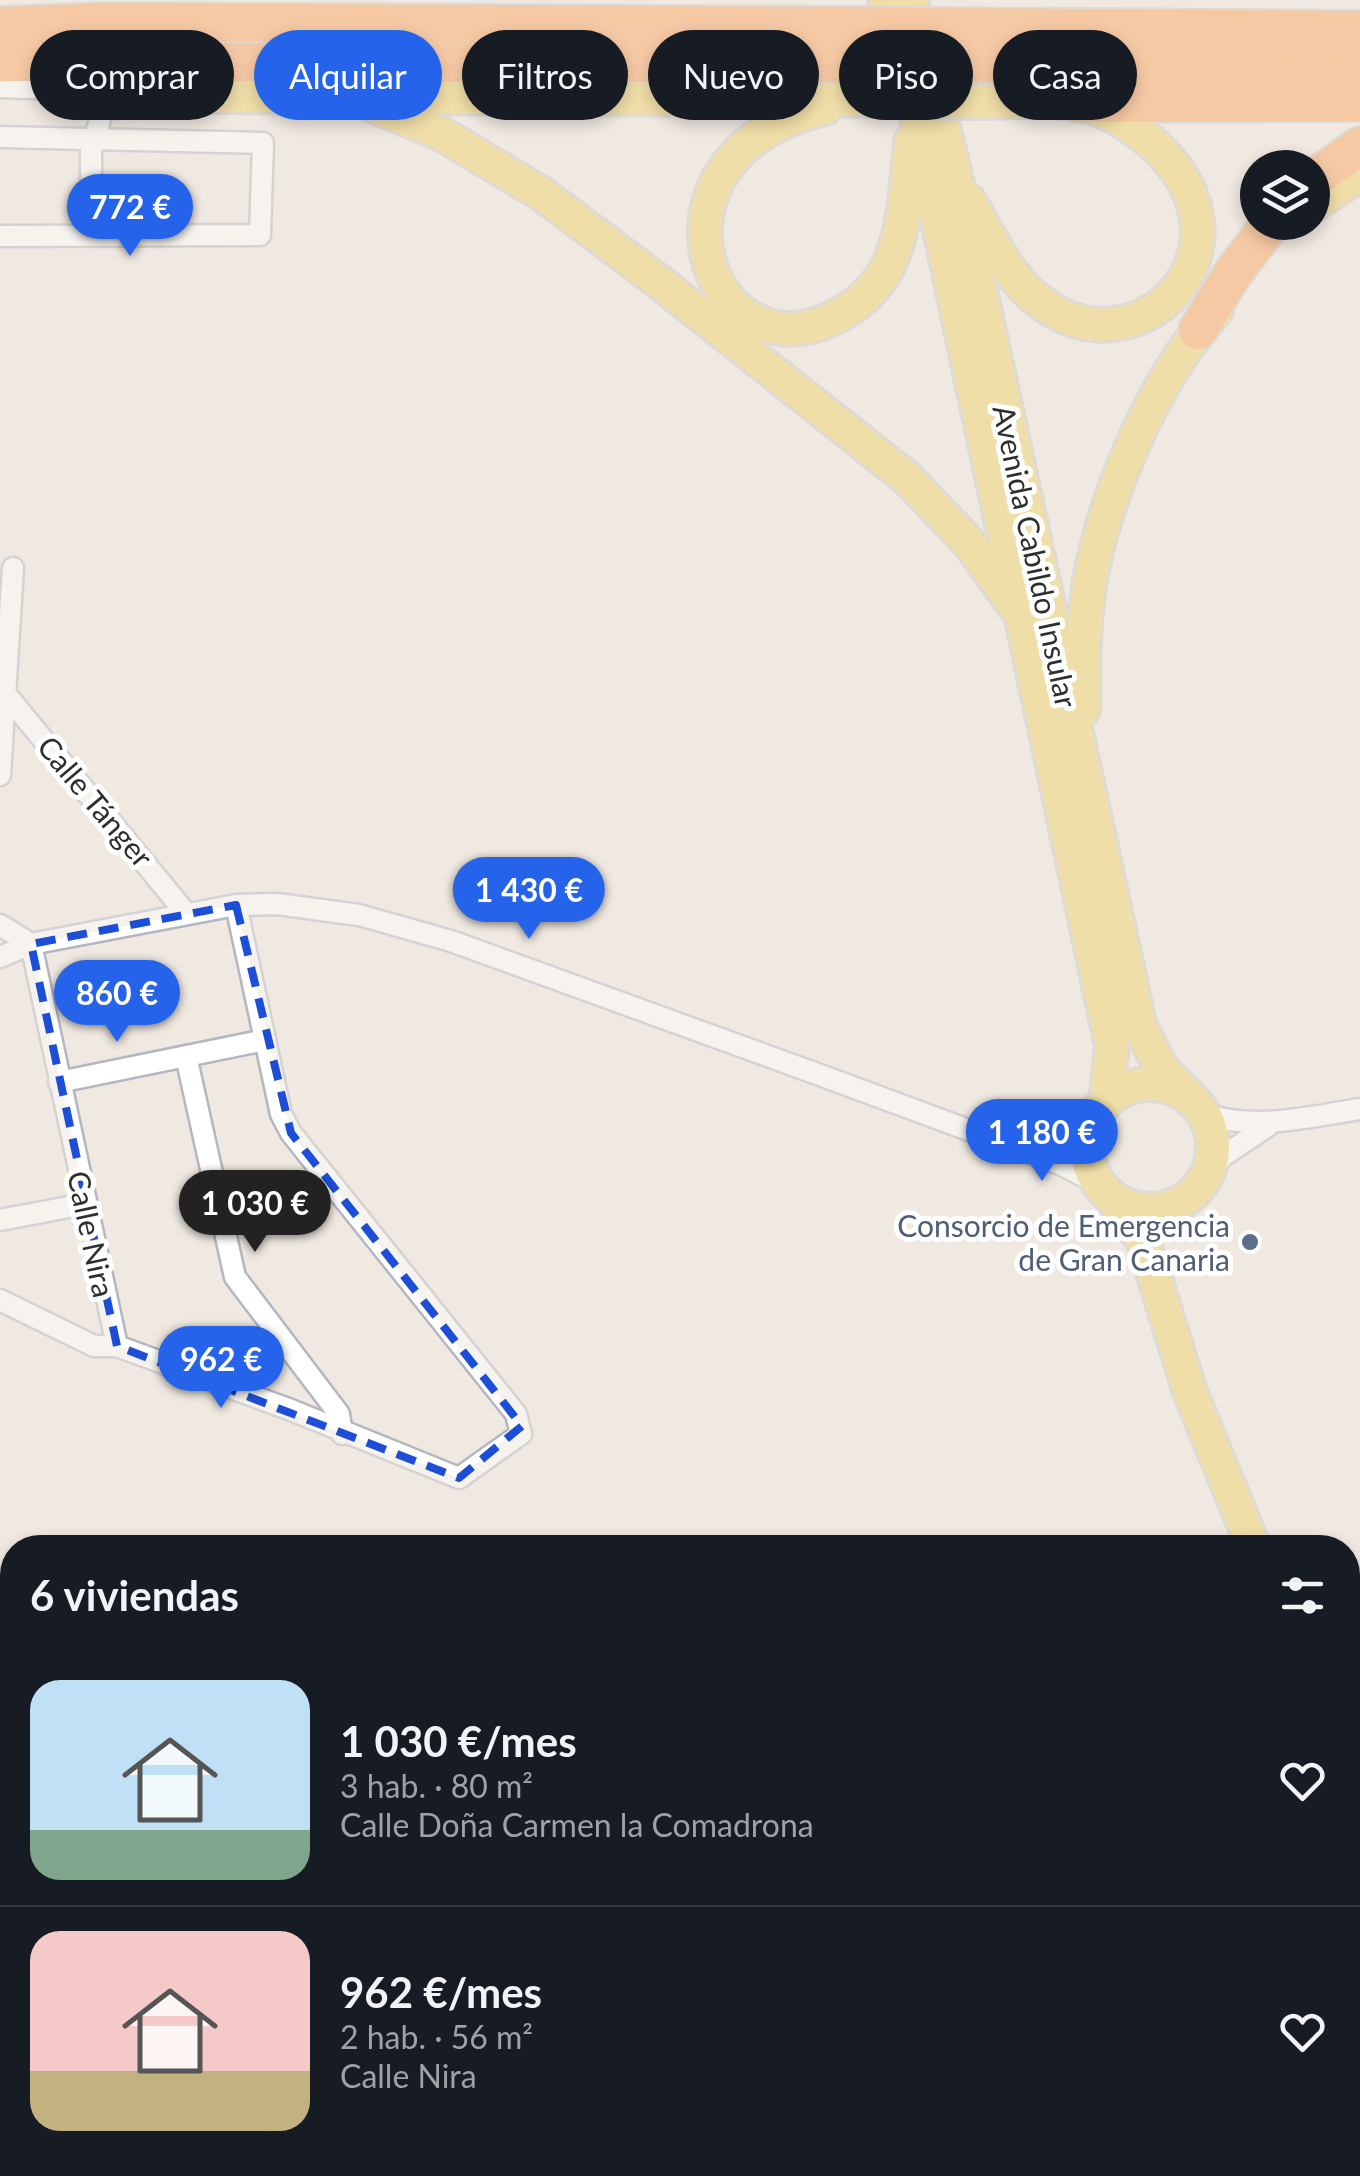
<!DOCTYPE html>
<html lang="es">
<head>
<meta charset="utf-8">
<style>
	:root { --surface:#171b24; --page:#20242c; --text:#f1f3f6; --muted:#9ea1a6; --line:#363941; --accent:#2563eb }
	body { margin:0; font-family:Lato,sans-serif; background:var(--page); color:var(--text); height:100vh; display:flex; flex-direction:column; font-size:38px; white-space:nowrap }
	* { box-sizing:border-box; margin:0 }
	p { font-size:32px; color:var(--muted) }
	.icon { flex:none; width:55px; height:55px; fill:none; stroke:currentColor; stroke-width:2; stroke-linecap:round; stroke-linejoin:round }
	.map { position:relative; flex:1; overflow:hidden }
	.drawer { position:absolute; left:0px; top:1535px; width:1360px; height:642px; display:flex; flex-direction:column; background:var(--surface); border-radius:40px 40px 0 0; box-shadow:0 5px 15px #0003 }
	.drawer>* { flex:none }
	.hud { position:absolute; left:30px; top:30px; width:1300px; height:90px; display:flex; gap:20px }
	.tools { position:absolute; left:1240px; top:150px; display:grid; gap:20px }
	.tools a { display:grid; place-items:center; width:90px; height:90px; border-radius:50%; background:var(--surface); box-shadow:0 5px 15px #0003; font-size:50px }
	.price { position:absolute; translate:-50% -85px; padding:0 22px; border-radius:35px; background:var(--accent); color:#fff; font-size:32px; line-height:65px; filter:drop-shadow(0 2px 5px #0008) }
	.price::after { content:''; position:absolute; left:50%; top:60px; width:30px; height:22px; margin-left:-15px; background:inherit; clip-path:polygon(0 0,100% 0,50% 100%) }
	.price.on { background:#222; color:#fff }
	ul { padding:0; list-style:none }
	li { display:flex; align-items:center; gap:30px; height:250px; padding:0 30px }
	li+li { border-top:2px solid var(--line) }
	li span { display:grid; place-items:center; flex:none; width:280px; height:200px; border-radius:30px; color:#555 }
	li>.icon { margin-inline-start:auto }
	span .icon { width:120px; height:120px; fill:#fffc; stroke-width:1 }
	li b { font-size:42px }
	h2 { display:flex; justify-content:space-between; align-items:center; height:120px; padding:0 30px; font-size:42px }
	.pill { padding:0 35px; border-radius:45px; background:var(--surface); box-shadow:0 5px 15px #0003; font-size:35px; line-height:90px }
	.pill.on { background:var(--accent); color:#fff }
	.map>svg:first-child { display:block }
	.lines { fill:none; stroke-linecap:round; stroke-linejoin:round }
	.street-casing { stroke:#b4b7c1; stroke-width:25 }
	.secondary-casing { stroke:#b4b7c1; stroke-width:35 }
	.primary-casing { stroke:#c9c9c9; stroke-width:38 }
	.highway-casing { stroke:#c9c9c9; stroke-width:42 }
	.street { stroke:#fff; stroke-width:20 }
	.secondary { stroke:#fff; stroke-width:30 }
	.primary { stroke:#f2d163; stroke-width:32 }
	.highway { stroke:#ffa35c; stroke-width:38 }
	.primary-bridge-casing { stroke:#c9c9c9; stroke-width:38; stroke-linecap:butt }
	.highway-bridge-casing { stroke:#c9c9c9; stroke-width:42; stroke-linecap:butt }
	.primary-bridge { stroke:#f2d163; stroke-width:32 }
	.highway-bridge { stroke:#ffa35c; stroke-width:38 }
	.marked { fill:none; stroke:#1d4ed8; stroke-width:8; stroke-dasharray:20 12; stroke-linejoin:round }
	.service-dot { fill:#5c6f8a; stroke:#fff; stroke-width:4 }
	.labels { text-anchor:middle; dominant-baseline:central; stroke-width:10; stroke-linejoin:round; paint-order:stroke }
	.street-label { font-size:30px; fill:#2e2e2e; stroke:#fff }
	.service-label { font-size:30px; fill:#4e5e75; stroke:#fff; text-anchor:end }
</style>
</head>
<body>
<div class="map">
<svg width="1360" height="2176" viewBox="0 0 1360 2176">
	<rect width="100%" height="100%" fill="#efe9e1"/>
	<g class="lines">
		<defs>
			<g id="street">
				<path d="M0,87L144,92"/>
				<path d="M0,137L263,143L260,235L0,236"/>
				<path d="M91,233V151L103,109L201,96"/>
				<path d="M4,692L185,912"/>
				<path d="M0,775L13,568"/>
				<path d="M0,925L31,944"/>
				<path d="M31,944L117,1346"/>
				<path d="M0,957L31,944L236,905L277,904L359,915L451,941L820,1075L1060,1164L1099,1184"/>
				<path d="M186,1056L235,1277L339,1414L342,1434"/>
				<path d="M59,1082L265,1040"/>
				<path d="M1204,1114C1256,1131 1308,1117 1360,1109"/>
				<path d="M1016,1144C1055,1143 1077,1125 1106,1101"/>
				<path d="M1206,1177L1223,1156L1268,1126"/>
				<path d="M0,1220L85,1204"/>
				<path d="M0,1300L94,1346H117L291,1410L459,1478L521,1434L516,1414L291,1133L281,1114L236,905"/>
			</g>
			<g id="secondary">
				<path d="M1348,2120L1360,2112"/>
				<path d="M1261,2176L1276,2165"/>
				<path d="M1349,2176L1360,2169"/>
			</g>
			<g id="primary">
				<path d="M885,0L909,82L1112,1046L1106,1101"/>
				<path d="M911,0L955,175L1140,1027L1162,1069L1190,1097"/>
				<path d="M201,96L889,100"/>
				<path d="M353,97L442,134L542,194L658,281L907,478L970,544L1013,604"/>
				<path d="M962,102C999,103 1041,98 1077,103C1104,108 1131,125 1151,142C1271,248 1133,385 1033,296C1005,272 988,233 969,201"/>
				<path d="M825,108C627,155 706,378 831,319C857,307 878,288 890,262C906,225 907,181 911,142"/>
				<path d="M1312,206L1360,174"/>
				<path d="M1083,710C1083,677 1083,643 1086,610C1096,512 1150,384 1216,310"/>
				<circle cx="1150" cy="1147" r="63"/>
				<path d="M1114,1200L1143,1240L1190,1392L1254,1548"/>
				<path d="M1348,1722L1360,1741"/>
			</g>
			<g id="highway">
				<path d="M0,26L106,22L871,26"/>
				<path d="M949,27L1360,30"/>
				<path d="M0,62L880,63"/>
				<path d="M955,63L1360,68"/>
				<path d="M1078,103L1360,102"/>
				<path d="M1312,180L1360,146"/>
				<path d="M1198,330L1233,273L1272,222"/>
			</g>
		</defs>
		<!-- street casing -->
		<use href="#street" class="street-casing"/>
		<!-- secondary casing -->
		<use href="#secondary" class="secondary-casing"/>
		<!-- primary casing -->
		<use href="#primary" class="primary-casing"/>
		<!-- highway casing -->
		<use href="#highway" class="highway-casing"/>
		<!-- street -->
		<use href="#street" class="street"/>
		<!-- secondary -->
		<use href="#secondary" class="secondary"/>
		<!-- primary -->
		<use href="#primary" class="primary"/>
		<!-- highway -->
		<use href="#highway" class="highway"/>
		<defs>
			<path id="primary-bridge" d="M889,100L962,102"/>
			<g id="highway-bridge">
				<path d="M871,26L949,27"/>
				<path d="M880,63H955"/>
			</g>
		</defs>
		<!-- primary-bridge casing -->
		<use href="#primary-bridge" class="primary-bridge-casing"/>
		<!-- highway-bridge casing -->
		<use href="#highway-bridge" class="highway-bridge-casing"/>
		<!-- primary-bridge -->
		<use href="#primary-bridge" class="primary-bridge"/>
		<!-- highway-bridge -->
		<use href="#highway-bridge" class="highway-bridge"/>
	</g>
	<!-- marked area -->
	<path d="M0 0H1360V2176H0ZM236,905L291,1133L522,1426L459,1478L117,1346L31,944Z" fill="#efe9e1" fill-opacity=".55" fill-rule="evenodd"/>
	<path class="marked" d="M236,905L291,1133L522,1426L459,1478L117,1346L31,944Z"/>
	<!-- markers -->
	<circle class="service-dot" cx="1250" cy="1242" r="10"/>
	<g class="labels">
		<!-- street labels -->
		<g class="street-label">
			<text transform="translate(1036 556) rotate(78)">Avenida Cabildo Insular</text>
			<text transform="translate(96 801) rotate(50)">Calle Tánger</text>
			<text transform="translate(92 1234) rotate(78)">Calle Nira</text>
		</g>
		<!-- service labels -->
		<g class="service-label">
			<text x="1230" y="1225">Consorcio de Emergencia<tspan x="1230" dy="34">de Gran Canaria</tspan></text>
		</g>
	</g>
</svg>
<div class="tools">
<a><svg class="icon" aria-label="layers" viewBox="0 0 24 24"><path d="M12 4l9 5-9 5-9-5zM3 14l9 5 9-5"/></svg></a>
</div>
<b class="price" style="left:130px;top:259px">772 €</b>
<b class="price" style="left:529px;top:942px">1 430 €</b>
<b class="price" style="left:117px;top:1045px">860 €</b>
<b class="price" style="left:1042px;top:1184px">1 180 €</b>
<b class="price on" style="left:255px;top:1255px">1 030 €</b>
<b class="price" style="left:221px;top:1411px">962 €</b>
<div class="hud">
<a class="pill">Comprar</a>
<a class="pill on">Alquilar</a>
<a class="pill">Filtros</a>
<a class="pill">Nuevo</a>
<a class="pill">Piso</a>
<a class="pill">Casa</a>
</div>
<section class="drawer">
<h2>6 viviendas<svg class="icon" aria-label="filters" viewBox="0 0 24 24"><path d="M4 7h16M4 17h16"/><circle cx="9" cy="7" r="2"/><circle cx="15" cy="17" r="2"/></svg></h2>
<ul>
<li><span style="background:linear-gradient(#bfe0f5 75%,#7fa58c 0)"><svg class="icon" aria-label="home" viewBox="0 0 24 24"><path d="M3 11l9-7 9 7M6 9v11h12V9"/></svg></span><div><b>1 030 €/mes</b><p>3 hab. · 80 m²</p><p>Calle Doña Carmen la Comadrona</p></div><svg class="icon" aria-label="heart" viewBox="0 0 24 24"><path d="M12 20l-8-8c-3-5 5-10 8-4 3-6 11-1 8 4z"/></svg></li>
<li><span style="background:linear-gradient(#f6c9c9 70%,#c2b280 0)"><svg class="icon" aria-label="home" viewBox="0 0 24 24"><path d="M3 11l9-7 9 7M6 9v11h12V9"/></svg></span><div><b>962 €/mes</b><p>2 hab. · 56 m²</p><p>Calle Nira</p></div><svg class="icon" aria-label="heart" viewBox="0 0 24 24"><path d="M12 20l-8-8c-3-5 5-10 8-4 3-6 11-1 8 4z"/></svg></li>
</ul>
</section>
</div>
</body>
</html>
